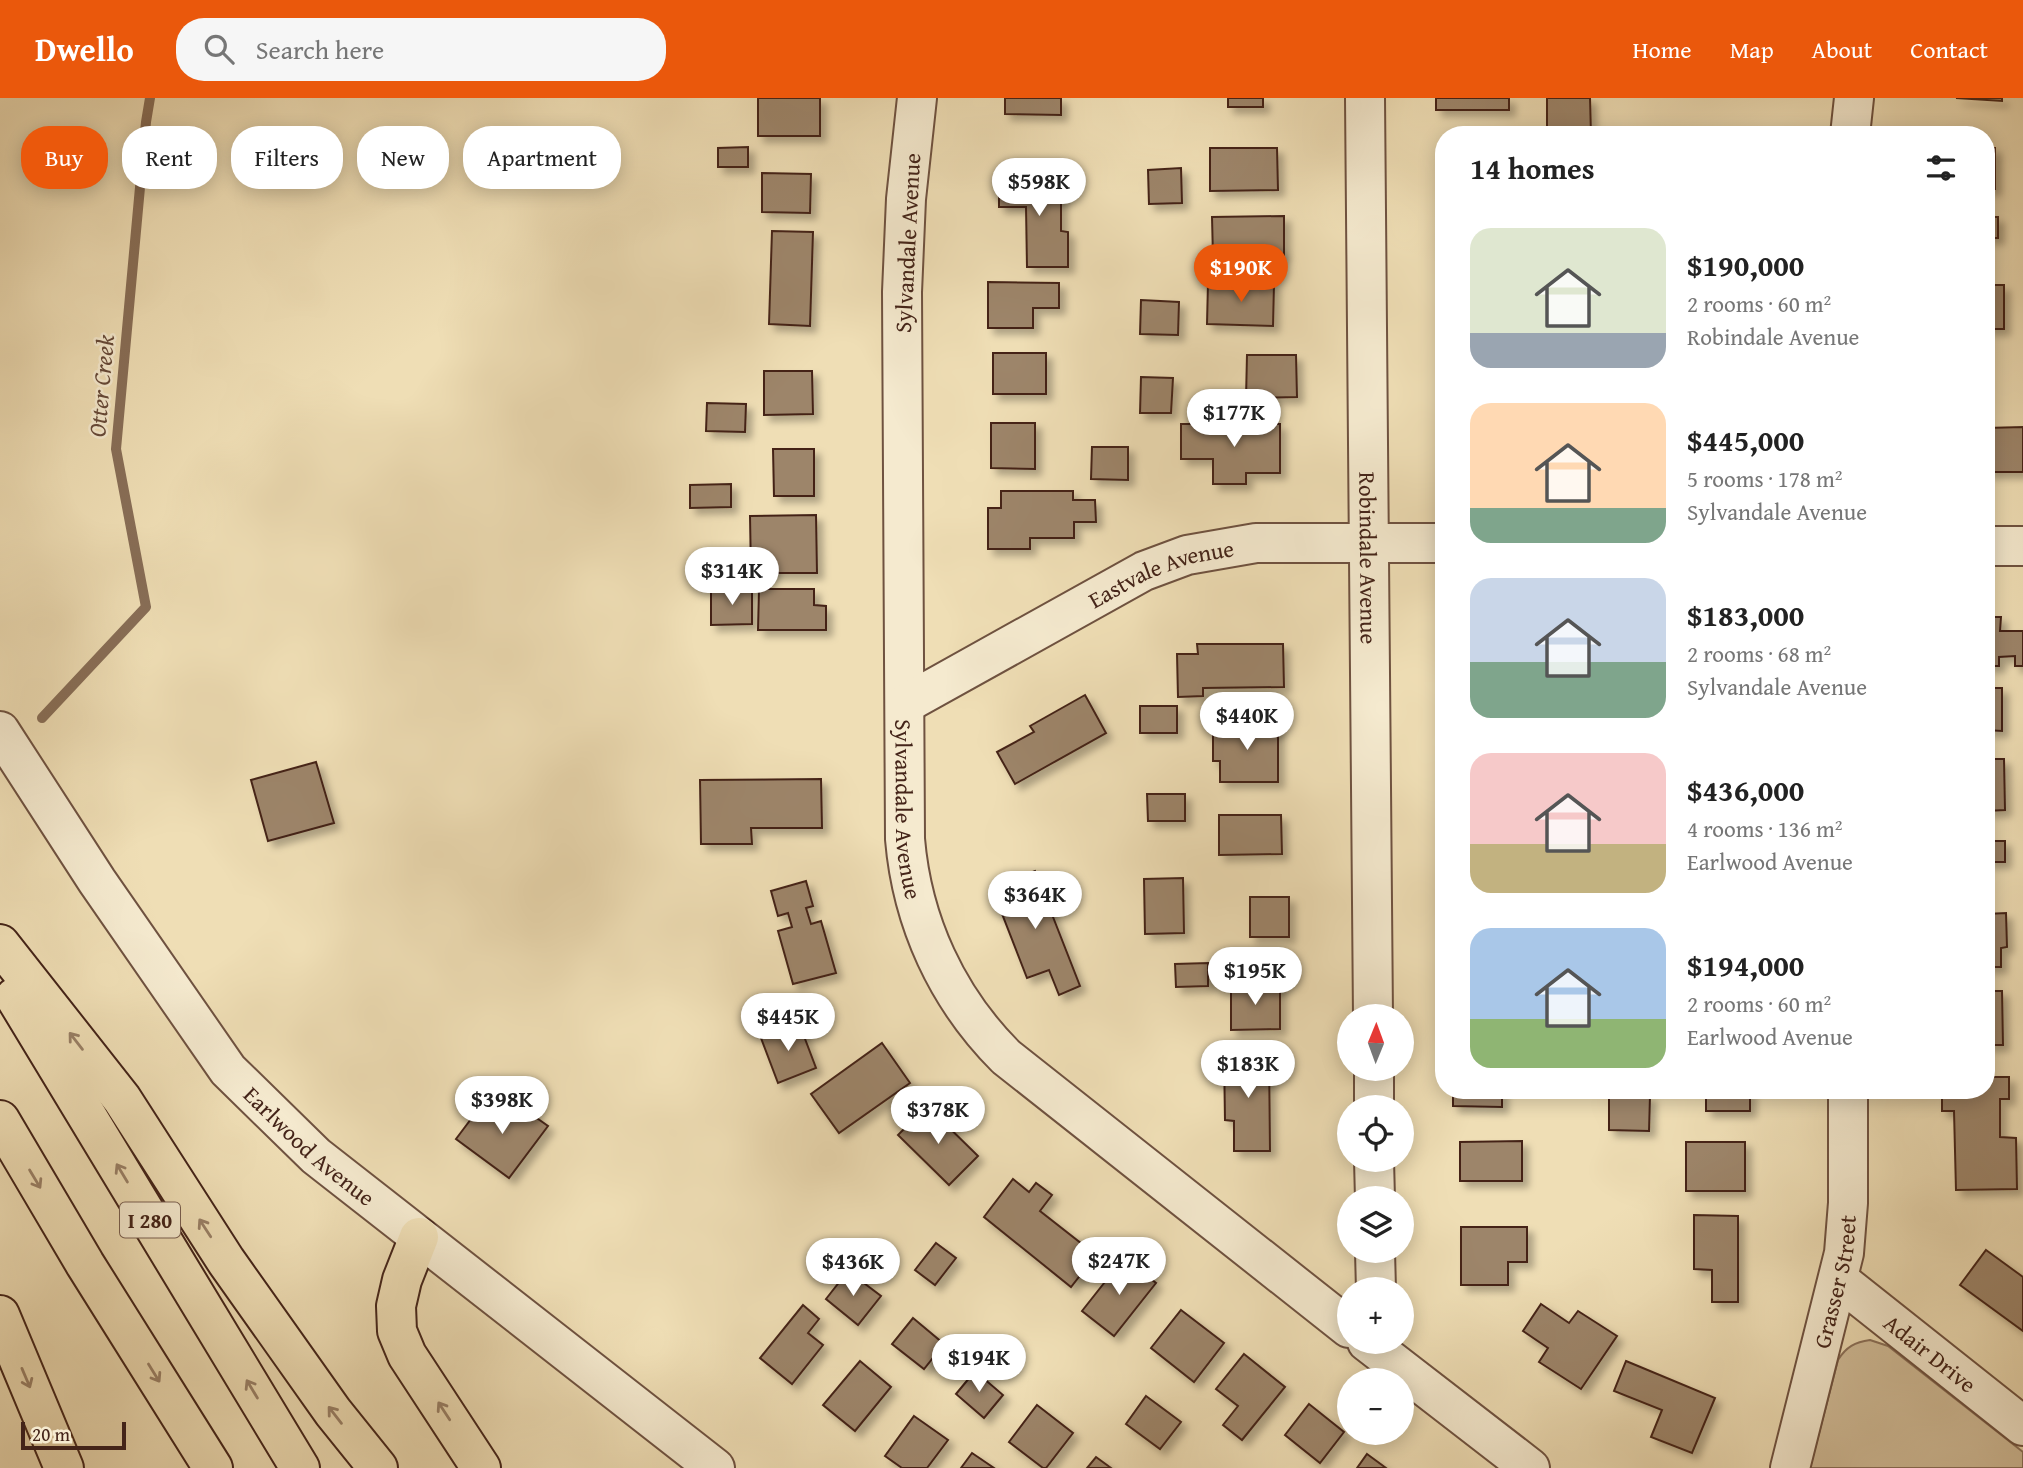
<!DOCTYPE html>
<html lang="en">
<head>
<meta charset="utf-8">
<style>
	:root { --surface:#fff; --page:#f6f6f6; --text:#222; --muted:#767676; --accent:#ea580c }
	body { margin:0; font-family:"Gentium Book Plus",serif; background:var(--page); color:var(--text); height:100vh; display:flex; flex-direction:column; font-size:26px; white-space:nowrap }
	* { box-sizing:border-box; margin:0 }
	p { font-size:23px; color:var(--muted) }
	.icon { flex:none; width:38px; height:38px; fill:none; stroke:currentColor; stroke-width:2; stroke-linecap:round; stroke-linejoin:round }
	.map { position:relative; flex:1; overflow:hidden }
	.panel { position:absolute; left:1435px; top:28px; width:560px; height:973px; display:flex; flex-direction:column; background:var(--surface); border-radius:28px; box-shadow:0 4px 18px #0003 }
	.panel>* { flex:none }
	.hud { position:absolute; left:21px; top:28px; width:665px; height:63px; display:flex; gap:14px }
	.needle { width:46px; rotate:1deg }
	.buttons { position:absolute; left:1337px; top:906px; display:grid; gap:14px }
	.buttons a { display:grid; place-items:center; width:77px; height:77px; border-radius:50%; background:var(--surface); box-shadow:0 4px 18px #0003; font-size:35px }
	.scale { position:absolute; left:21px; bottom:18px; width:105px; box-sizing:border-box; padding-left:7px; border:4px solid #442419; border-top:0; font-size:19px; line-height:24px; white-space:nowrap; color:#442419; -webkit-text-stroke:5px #f5eacf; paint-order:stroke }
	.price { position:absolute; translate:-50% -60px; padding:0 16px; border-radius:24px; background:#fff; color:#222; font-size:23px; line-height:46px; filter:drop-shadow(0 2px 4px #0008) }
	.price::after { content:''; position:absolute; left:50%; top:42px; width:21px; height:16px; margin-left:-10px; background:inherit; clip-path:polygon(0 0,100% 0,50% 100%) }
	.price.current { background:var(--accent); color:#fff }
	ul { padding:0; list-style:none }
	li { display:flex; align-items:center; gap:21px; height:175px; padding:0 35px }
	li span { display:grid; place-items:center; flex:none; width:196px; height:140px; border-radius:21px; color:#555 }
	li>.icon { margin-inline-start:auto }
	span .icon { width:84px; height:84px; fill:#fffc; stroke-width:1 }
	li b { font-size:30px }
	h2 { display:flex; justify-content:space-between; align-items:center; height:84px; padding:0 35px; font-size:30px }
	.tag { padding:0 24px; border-radius:28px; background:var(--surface); box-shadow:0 4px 18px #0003; font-size:24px; line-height:63px }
	.tag.current { background:var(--accent); color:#fff }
	header { display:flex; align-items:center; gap:42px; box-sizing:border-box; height:98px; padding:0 35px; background:var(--accent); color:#fff }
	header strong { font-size:33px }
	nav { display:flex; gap:38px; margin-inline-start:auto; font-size:24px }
	.search { width:490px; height:63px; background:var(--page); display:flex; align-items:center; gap:18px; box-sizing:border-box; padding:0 24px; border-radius:28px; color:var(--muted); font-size:26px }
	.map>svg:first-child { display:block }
	.green { fill:#d2be9a; stroke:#8b715a; stroke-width:2 }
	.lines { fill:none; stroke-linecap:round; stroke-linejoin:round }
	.stream { stroke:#886e57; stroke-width:10 }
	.building { fill:#9d856a; stroke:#442419; stroke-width:2; filter:url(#shadow) }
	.minor-casing { stroke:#6f5240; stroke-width:42 }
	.highway-casing { stroke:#442419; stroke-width:42 }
	.minor { stroke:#f5eacf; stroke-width:38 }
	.highway { stroke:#efdeb5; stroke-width:38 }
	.oneway { stroke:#9a8167 }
	.labels { text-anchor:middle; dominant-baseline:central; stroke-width:5; stroke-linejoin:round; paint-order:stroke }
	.shield { fill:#f5eacf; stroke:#795f50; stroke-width:2 }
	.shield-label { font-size:21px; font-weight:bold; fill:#442419 }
	.street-label { font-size:23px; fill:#442419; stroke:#f5eacf }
	.water-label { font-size:24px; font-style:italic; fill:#664938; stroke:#f5eacf }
</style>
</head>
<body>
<header>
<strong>Dwello</strong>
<div class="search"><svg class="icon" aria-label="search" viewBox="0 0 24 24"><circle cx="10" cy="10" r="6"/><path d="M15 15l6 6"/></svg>Search here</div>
<nav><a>Home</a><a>Map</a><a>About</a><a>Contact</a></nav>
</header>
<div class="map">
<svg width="2023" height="1370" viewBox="0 0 2023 1370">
	<defs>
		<filter id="shadow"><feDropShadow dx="6" dy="6" stdDeviation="3.5" flood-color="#0004"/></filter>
	</defs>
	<rect width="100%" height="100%" fill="#efdeb5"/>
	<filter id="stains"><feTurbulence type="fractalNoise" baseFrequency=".00286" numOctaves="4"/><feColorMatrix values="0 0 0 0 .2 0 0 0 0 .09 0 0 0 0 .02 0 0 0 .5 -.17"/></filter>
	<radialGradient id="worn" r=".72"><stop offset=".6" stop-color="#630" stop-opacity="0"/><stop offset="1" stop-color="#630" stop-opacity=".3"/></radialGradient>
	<!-- green -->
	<path class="green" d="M1870,1242L1888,1248L2023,1354V1370H1810L1838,1262C1846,1249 1855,1244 1870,1242Z"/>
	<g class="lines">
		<!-- stream -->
		<path class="stream" d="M42,620L146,509L116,351L146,24L150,0"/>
	</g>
	<!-- building -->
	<g class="building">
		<rect x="758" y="0" width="62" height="38"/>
		<path d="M1005,0H1061V17L1005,16Z"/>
		<rect x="1228" y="0" width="35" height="9"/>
		<rect x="1436" y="0" width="73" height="12"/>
		<path d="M1547,0H1590L1591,37H1547Z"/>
		<path d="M1956,0H2002V3Z"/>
		<rect x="1617" y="35" width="35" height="2"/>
		<path d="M748,49V69H718V50Z"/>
		<path d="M1210,50H1277L1278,92L1210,93Z"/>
		<rect x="1986" y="50" width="9" height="41"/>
		<path d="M1181,70L1182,105L1149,106L1148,72Z"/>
		<path d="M762,75L811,76L810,115L762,114Z"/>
		<path d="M999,80H1061V133L1068,134V169H1027L1026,109H999Z"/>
		<path d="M1284,118V158L1213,159L1212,119Z"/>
		<rect x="1986" y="119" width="12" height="21"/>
		<path d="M772,133L813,134L810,228L769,226Z"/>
		<path d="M988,184L1059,185V210H1033V230H988Z"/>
		<path d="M1208,185L1274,186L1273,228L1207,226Z"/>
		<rect x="1986" y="187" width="18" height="44"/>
		<path d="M1141,202L1179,204L1178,237L1140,236Z"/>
		<rect x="993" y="255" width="53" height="41"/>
		<path d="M1247,257H1296L1297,299L1246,300Z"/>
		<path d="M764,273H812L813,316L764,317Z"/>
		<path d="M1141,279L1173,280L1171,315H1140Z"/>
		<path d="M707,305L746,306L745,334L706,333Z"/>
		<path d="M991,325H1035V371L991,370Z"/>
		<path d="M1181,326H1280V375H1246V386H1213V361H1181Z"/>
		<path d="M2023,329V374H1986V330Z"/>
		<path d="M1092,349H1128V382L1091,381Z"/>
		<path d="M773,351H814V398H774Z"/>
		<path d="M731,386V409L690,410V387Z"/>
		<path d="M1001,393H1073V402H1095L1096,424H1074V440H1030V451H988V410H1001Z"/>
		<path d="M816,417L817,475H751L750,418Z"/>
		<path d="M752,491V526L711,527V492Z"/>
		<path d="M759,491H814V507L826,508V532H758Z"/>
		<path d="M1986,519H2001L2000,533H2023V568H2015V558L1999,559V568H1986Z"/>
		<path d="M1197,546H1283L1284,589L1203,590V598L1178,599L1177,556H1198Z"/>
		<path d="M1986,590H2002V633L1986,632Z"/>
		<path d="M1085,597L1106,635L1015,686L997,654L1034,634L1030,628Z"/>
		<rect x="1140" y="608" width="37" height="27"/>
		<path d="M1213,626H1278V684H1220V663H1213Z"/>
		<path d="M1986,661H2004L2005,712L1986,713Z"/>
		<path d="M316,664L334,725L268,743L251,682Z"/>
		<path d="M821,681L822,730H751L752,746H701L700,682Z"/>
		<path d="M1147,696H1185V723H1148Z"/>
		<path d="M1219,717H1281L1282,756L1219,757Z"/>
		<rect x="1986" y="743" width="19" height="21"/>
		<path d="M1035,773L1080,888L1059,897L1049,872L1027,880L992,790Z"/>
		<path d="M1183,780L1184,835L1145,836L1144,781Z"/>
		<path d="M806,783L813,808L806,810L811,826L821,823L836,875L793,886L778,833L792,829L788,815L778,818L771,793Z"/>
		<rect x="1250" y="799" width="39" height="40"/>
		<path d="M2006,815L2007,849L2001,850V869H1986V816Z"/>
		<path d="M1208,865V888L1176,889L1175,866Z"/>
		<path d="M1231,886H1280V931L1231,932Z"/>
		<path d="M1986,893H2002L2003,947H1986Z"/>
		<path d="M799,925L816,970L778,985L761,940Z"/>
		<path d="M882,945L910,985L839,1035L811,996Z"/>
		<path d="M1224,956H1269L1270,1053H1234V1023L1225,1022Z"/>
		<path d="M1986,979H2009V1001H2000V1039L2016,1040L2017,1091L1956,1092L1954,1013H1942V992H1986Z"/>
		<path d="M1453,992H1502V1009L1453,1008Z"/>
		<rect x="1706" y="992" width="44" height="21"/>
		<path d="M1609,996L1650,998L1649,1033L1609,1032Z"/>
		<path d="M514,1004L548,1028L509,1080L456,1041L483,1005L503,1019Z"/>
		<path d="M927,1008L978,1058L949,1087L898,1037Z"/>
		<path d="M1522,1043V1083H1460V1044Z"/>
		<rect x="1686" y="1044" width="59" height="49"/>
		<path d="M1013,1081L1029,1094L1036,1085L1052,1097L1040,1113L1096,1157L1071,1189L984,1119Z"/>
		<path d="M1694,1117L1738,1118V1204H1712V1172L1694,1171Z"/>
		<path d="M1461,1129H1527V1164H1508V1187H1461Z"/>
		<path d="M936,1145L956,1160L935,1187L915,1172Z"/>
		<path d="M1986,1152L2023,1179V1233L1960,1187Z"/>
		<path d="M1124,1160L1156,1185L1114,1238L1082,1213Z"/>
		<path d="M848,1173L881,1198L858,1227L826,1201Z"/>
		<path d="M1541,1206L1569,1225L1578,1213L1617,1238L1581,1291L1539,1264L1548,1250L1523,1233Z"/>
		<path d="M803,1207L819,1221L808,1235L823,1247L792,1286L760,1260Z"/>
		<path d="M1181,1212L1224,1245L1194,1284L1151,1250Z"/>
		<path d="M913,1220L944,1246L924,1271L892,1246Z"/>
		<path d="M1244,1256L1285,1289L1242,1342L1223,1327L1238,1308L1216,1291Z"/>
		<path d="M860,1263L891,1289L855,1333L823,1307Z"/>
		<path d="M1626,1263L1715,1300L1692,1355L1651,1339L1662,1312L1614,1293Z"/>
		<path d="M975,1273L1003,1297L984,1320L956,1296Z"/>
		<path d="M1146,1298L1181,1324L1160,1351L1126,1326Z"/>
		<path d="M1309,1306L1344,1334L1320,1365L1285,1337Z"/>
		<path d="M1037,1307L1073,1335L1046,1370H1043L1009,1344Z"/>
		<path d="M914,1318L948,1342L927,1370H902L885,1358Z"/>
		<path d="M972,1355L994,1370H961Z"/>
		<path d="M1367,1356L1386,1370H1357Z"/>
		<path d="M1096,1359L1111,1370H1087Z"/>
	</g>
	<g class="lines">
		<defs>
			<g id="minor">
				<path id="s1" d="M917,0L906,101L902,194L905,741C912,824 947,900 1006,959L1349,1230"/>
				<path id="s2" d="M1365,0L1373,919"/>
				<path d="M1850,37L1854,0"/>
				<path d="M1986,448H2023"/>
				<path id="s3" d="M905,606L1144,473L1187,457L1256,445H1444"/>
				<path id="s4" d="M0,633L97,783L228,972L316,1058L715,1370"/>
				<path d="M1374,971V1010"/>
				<path d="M1374,1062L1375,1101"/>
				<path d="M1375,1153L1376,1192"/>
				<path id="s5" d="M1839,1182L2023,1328"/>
				<path d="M1367,1244L1530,1370"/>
				<path id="s6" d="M1790,1370L1844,1155L1848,1105V992"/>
			</g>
			<g id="highway">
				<path d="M0,846L122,1001L226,1163L333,1314L378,1370"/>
				<path d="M15,899L300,1370"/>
				<path d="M0,1022L85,1166L213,1370"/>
				<path d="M419,1139L402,1182L396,1208L397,1233L407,1257L481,1370"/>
				<path d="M0,1217L64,1370"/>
			</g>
		</defs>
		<!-- minor casing -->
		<use href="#minor" class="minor-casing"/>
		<!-- highway casing -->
		<use href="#highway" class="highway-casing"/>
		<!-- minor -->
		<use href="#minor" class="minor"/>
		<!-- highway -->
		<use href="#highway" class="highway"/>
	</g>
	<!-- one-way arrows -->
	<defs><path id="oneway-shaft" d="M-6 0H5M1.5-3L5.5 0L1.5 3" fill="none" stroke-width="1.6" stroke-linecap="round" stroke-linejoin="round" transform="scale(1.75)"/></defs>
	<g class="oneway">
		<use href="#oneway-shaft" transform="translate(76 943) rotate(-128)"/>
		<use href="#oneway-shaft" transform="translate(122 1075) rotate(-121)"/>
		<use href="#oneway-shaft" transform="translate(35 1081) rotate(59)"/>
		<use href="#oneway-shaft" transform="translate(205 1130) rotate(-123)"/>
		<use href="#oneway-shaft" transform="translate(154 1275) rotate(58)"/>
		<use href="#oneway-shaft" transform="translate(26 1280) rotate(67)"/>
		<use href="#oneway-shaft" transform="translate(252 1291) rotate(-121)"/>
		<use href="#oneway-shaft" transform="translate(444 1313) rotate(-123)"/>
		<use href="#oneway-shaft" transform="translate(335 1317) rotate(-128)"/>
	</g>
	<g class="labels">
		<!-- shield labels -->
		<rect class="shield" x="120" y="1104.5" width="60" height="35" rx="5"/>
		<g class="shield-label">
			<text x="150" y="1122">I 280</text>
		</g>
		<!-- street labels -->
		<g class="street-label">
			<text transform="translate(907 145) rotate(-87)">Sylvandale Avenue</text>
			<text stroke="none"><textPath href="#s2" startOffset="460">Robindale Avenue</textPath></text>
			<text stroke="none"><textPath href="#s3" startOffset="289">Eastvale Avenue</textPath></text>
			<text stroke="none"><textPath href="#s1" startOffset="712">Sylvandale Avenue</textPath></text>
			<text stroke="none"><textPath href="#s4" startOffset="520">Earlwood Avenue</textPath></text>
			<text stroke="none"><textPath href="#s6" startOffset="192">Grasser Street</textPath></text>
			<text stroke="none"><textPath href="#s5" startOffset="117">Adair Drive</textPath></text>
		</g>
		<!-- water labels -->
		<g class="water-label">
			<text transform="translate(101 288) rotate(-85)">Otter Creek</text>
		</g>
	</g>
	<rect width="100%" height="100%" filter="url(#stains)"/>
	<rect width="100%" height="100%" fill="url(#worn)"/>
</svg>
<div class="buttons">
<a><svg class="needle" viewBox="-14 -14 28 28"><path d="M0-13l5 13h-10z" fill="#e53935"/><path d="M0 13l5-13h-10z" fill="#767676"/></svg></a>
<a><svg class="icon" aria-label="locate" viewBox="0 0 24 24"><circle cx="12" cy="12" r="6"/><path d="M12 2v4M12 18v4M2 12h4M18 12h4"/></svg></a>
<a><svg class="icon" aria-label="layers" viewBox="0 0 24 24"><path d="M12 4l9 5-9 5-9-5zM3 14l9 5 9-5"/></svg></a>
<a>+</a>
<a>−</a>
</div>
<div class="scale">20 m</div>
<b class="price" style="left:1039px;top:120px">$598K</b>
<b class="price current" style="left:1241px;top:206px">$190K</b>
<b class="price" style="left:1234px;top:351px">$177K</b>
<b class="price" style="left:732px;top:509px">$314K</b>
<b class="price" style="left:1247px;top:654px">$440K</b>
<b class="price" style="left:1035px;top:833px">$364K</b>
<b class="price" style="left:1255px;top:909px">$195K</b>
<b class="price" style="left:788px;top:955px">$445K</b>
<b class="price" style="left:1248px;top:1002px">$183K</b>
<b class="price" style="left:502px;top:1038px">$398K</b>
<b class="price" style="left:938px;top:1048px">$378K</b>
<b class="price" style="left:1119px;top:1199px">$247K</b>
<b class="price" style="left:853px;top:1200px">$436K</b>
<b class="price" style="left:979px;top:1296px">$194K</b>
<div class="hud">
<a class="tag current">Buy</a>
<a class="tag">Rent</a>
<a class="tag">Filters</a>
<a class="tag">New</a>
<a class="tag">Apartment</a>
</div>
<section class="panel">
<h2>14 homes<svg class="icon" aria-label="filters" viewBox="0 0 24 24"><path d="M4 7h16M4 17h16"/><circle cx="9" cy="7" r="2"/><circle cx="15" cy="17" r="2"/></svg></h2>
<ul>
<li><span style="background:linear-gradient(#dfe7d0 75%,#9aa5b1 0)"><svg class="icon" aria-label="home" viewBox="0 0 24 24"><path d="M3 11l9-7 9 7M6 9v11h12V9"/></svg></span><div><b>$190,000</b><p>2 rooms · 60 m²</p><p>Robindale Avenue</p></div></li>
<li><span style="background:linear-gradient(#ffd9b3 75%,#7fa58c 0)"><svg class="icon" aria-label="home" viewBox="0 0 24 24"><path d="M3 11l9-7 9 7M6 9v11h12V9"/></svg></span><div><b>$445,000</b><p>5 rooms · 178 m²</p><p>Sylvandale Avenue</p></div></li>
<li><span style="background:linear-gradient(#c9d6e8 60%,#7fa58c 0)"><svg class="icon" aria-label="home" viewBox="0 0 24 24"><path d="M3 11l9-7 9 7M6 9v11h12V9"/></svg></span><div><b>$183,000</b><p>2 rooms · 68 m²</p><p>Sylvandale Avenue</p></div></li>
<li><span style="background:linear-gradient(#f6c9c9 65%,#c2b280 0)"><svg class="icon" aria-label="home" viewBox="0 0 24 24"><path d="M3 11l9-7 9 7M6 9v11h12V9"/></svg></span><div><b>$436,000</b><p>4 rooms · 136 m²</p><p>Earlwood Avenue</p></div></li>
<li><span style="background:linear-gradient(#a9c7e8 65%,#8fb573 0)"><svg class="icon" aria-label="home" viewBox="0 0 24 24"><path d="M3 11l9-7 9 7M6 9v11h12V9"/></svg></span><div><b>$194,000</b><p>2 rooms · 60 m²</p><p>Earlwood Avenue</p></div></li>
</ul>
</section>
</div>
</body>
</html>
